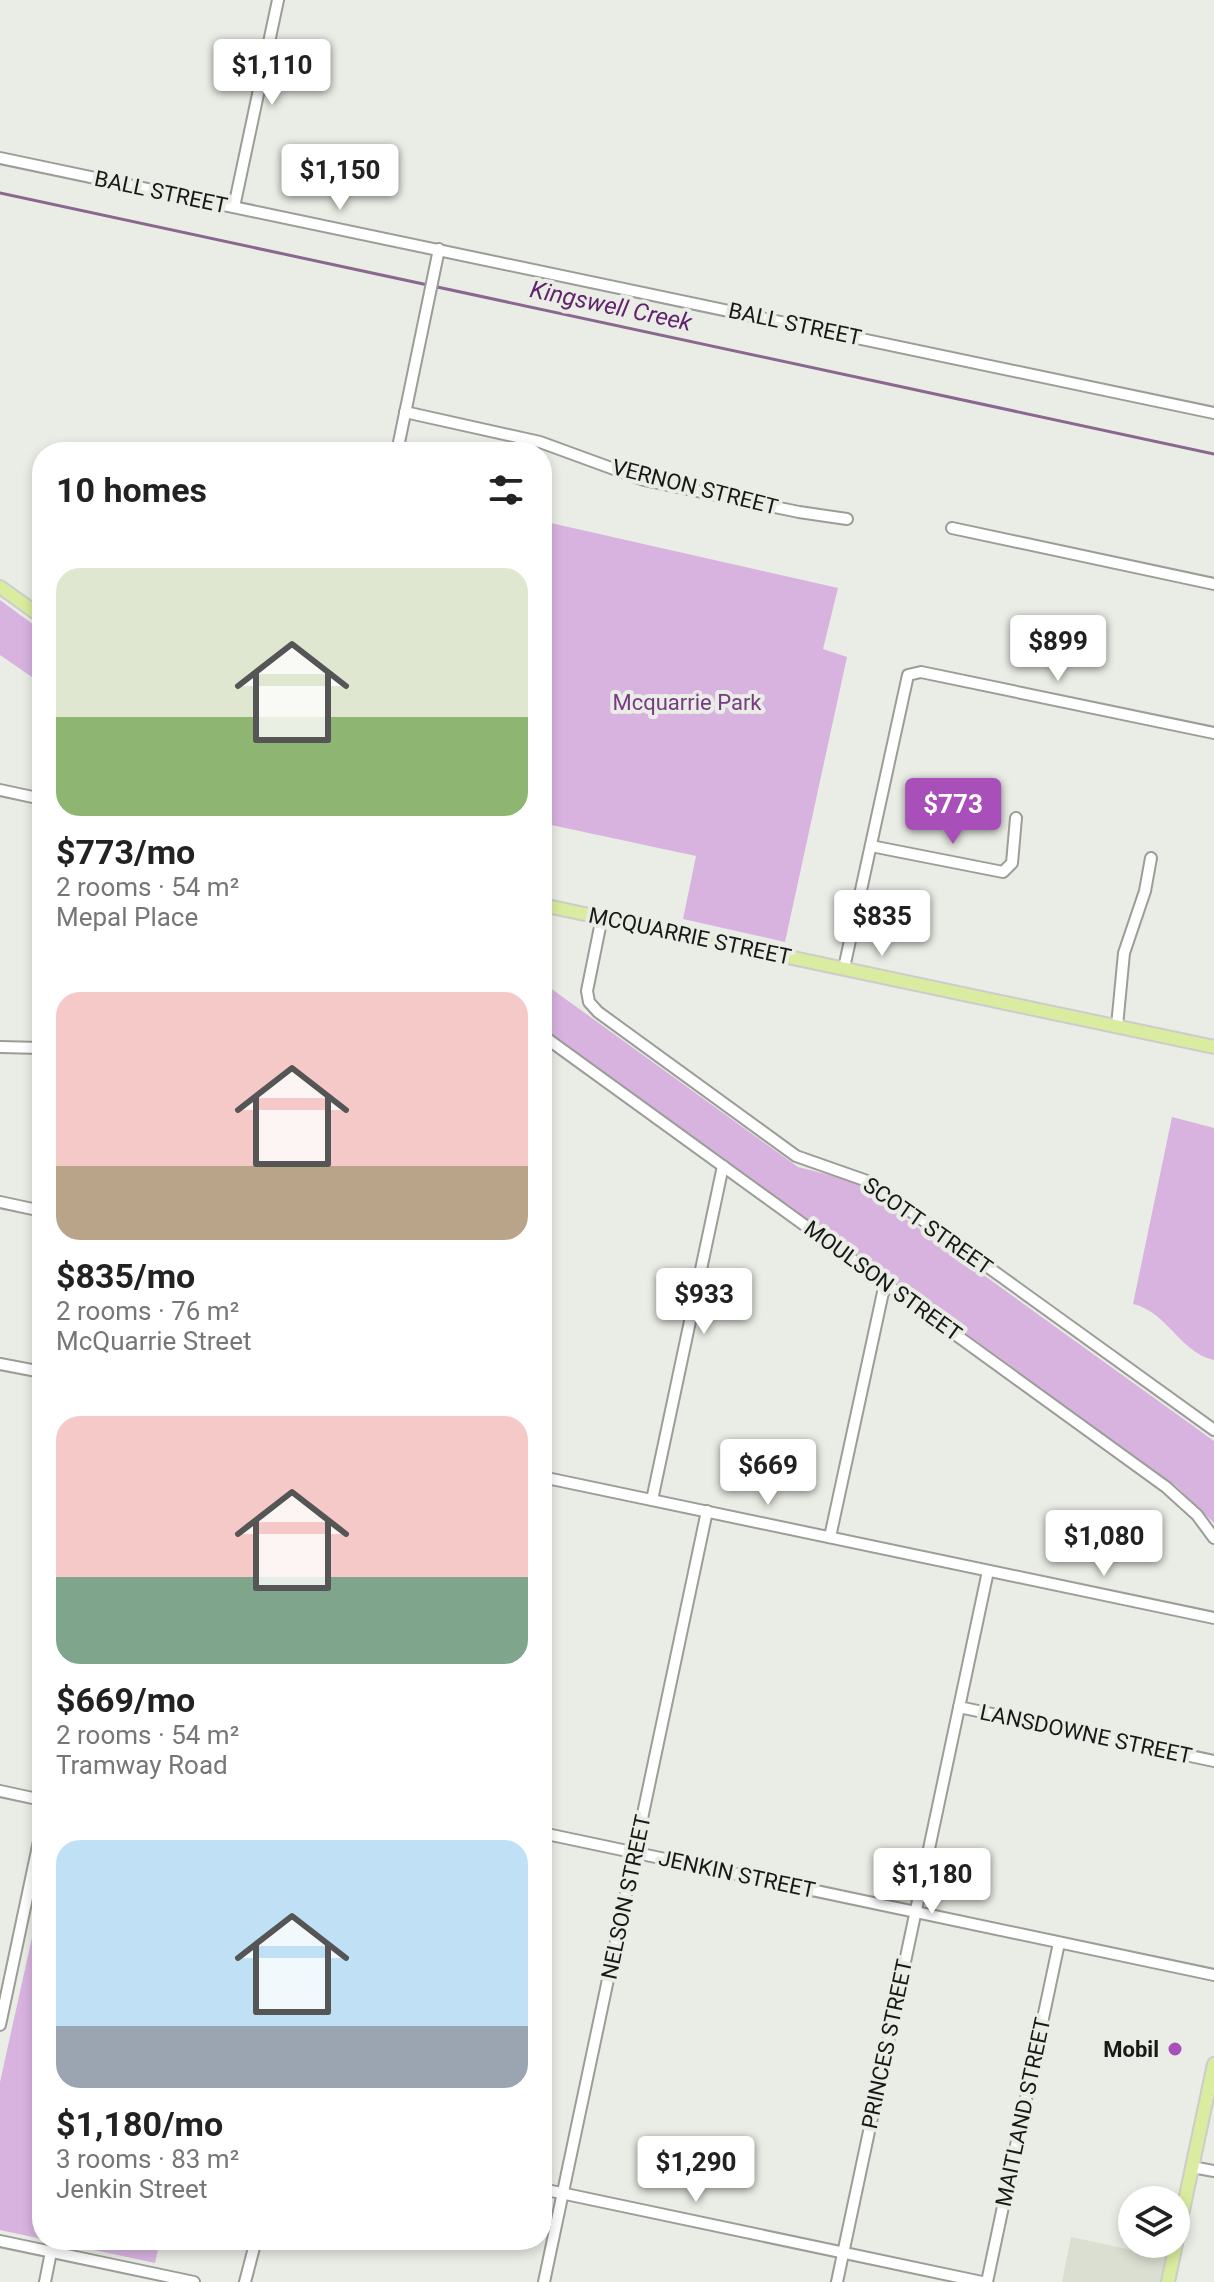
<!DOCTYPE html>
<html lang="en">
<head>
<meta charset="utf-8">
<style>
	:root { --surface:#fff; --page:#f2f2f2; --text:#222; --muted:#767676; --accent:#a94fba }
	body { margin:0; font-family:Roboto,sans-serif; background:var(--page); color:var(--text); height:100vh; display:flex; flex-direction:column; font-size:30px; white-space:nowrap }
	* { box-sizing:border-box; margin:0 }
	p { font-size:26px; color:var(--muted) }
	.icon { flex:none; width:44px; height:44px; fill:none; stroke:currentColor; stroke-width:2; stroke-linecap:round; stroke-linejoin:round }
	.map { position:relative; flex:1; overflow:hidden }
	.details { position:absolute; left:32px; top:442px; width:520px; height:1808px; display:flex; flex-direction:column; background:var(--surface); border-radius:32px; box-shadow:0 4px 12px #0003 }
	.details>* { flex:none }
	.fabs { position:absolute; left:1118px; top:2186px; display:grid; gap:16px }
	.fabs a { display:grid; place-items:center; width:72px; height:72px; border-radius:50%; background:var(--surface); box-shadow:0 4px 12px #0003; font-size:40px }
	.price { position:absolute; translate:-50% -68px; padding:0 18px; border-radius:8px; background:#fff; color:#222; font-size:26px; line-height:52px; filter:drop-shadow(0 2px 4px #0008) }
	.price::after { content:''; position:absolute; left:50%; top:48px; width:24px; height:18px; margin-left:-12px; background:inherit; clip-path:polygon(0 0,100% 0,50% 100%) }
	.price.selected { background:var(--accent); color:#fff }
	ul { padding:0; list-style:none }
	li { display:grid; align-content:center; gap:16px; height:424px; padding:0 24px }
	li span { display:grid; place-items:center; height:248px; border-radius:24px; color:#555 }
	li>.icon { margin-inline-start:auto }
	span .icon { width:144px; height:144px; fill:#fffc; stroke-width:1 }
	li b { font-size:34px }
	h2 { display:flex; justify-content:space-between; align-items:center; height:96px; padding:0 24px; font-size:34px }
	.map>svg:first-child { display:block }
	.built { fill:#dbdfd1 }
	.green { fill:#d8b3e0 }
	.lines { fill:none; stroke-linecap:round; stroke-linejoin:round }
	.stream { stroke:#8a6790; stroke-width:3 }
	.minor-casing { stroke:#9b9d97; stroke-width:14 }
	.major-casing { stroke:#ccc; stroke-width:16 }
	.minor { stroke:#fff; stroke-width:10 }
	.major { stroke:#daec9f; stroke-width:12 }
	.poi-dot { fill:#a94fba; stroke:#eaede5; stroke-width:3 }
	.labels { text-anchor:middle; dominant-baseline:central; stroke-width:8; stroke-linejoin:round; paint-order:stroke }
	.street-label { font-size:22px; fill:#181917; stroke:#eaede5 }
	.park-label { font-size:22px; fill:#773a83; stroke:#eaede5 }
	.poi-label { font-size:22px; font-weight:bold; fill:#181917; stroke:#eaede5; text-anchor:end }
	.water-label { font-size:24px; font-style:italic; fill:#60236c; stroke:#eaede5 }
</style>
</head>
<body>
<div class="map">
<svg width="1214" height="2282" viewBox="0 0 1214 2282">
	<rect width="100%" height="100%" fill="#eaede5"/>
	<!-- built -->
	<path class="built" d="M1071,2237L1170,2258L1165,2282H1062Z"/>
	<!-- green -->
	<g class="green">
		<path d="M542,521L838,588L823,649L847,657L785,942L683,919L696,856L542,823Z"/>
		<path d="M0,600L42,631V684L0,655Z"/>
		<path d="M542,982L798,1167L853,1181L1214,1441V1523L1176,1486L542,1028Z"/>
		<path d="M1172,1117L1214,1128V1360C1179,1352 1168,1312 1133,1304Z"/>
		<path d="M39,1906H42V2239L0,2230V2082Z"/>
		<path d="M47,2240H160L155,2263Z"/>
	</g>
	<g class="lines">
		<!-- stream -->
		<path class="stream" d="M0,193L1214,454"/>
		<defs>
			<g id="minor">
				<path d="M0,158L1214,413"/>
				<path d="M234,207L278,0"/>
				<path d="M405,412L540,442L644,480L799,512L847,519"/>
				<path d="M397,452L439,249"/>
				<path d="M952,528L1214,584"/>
				<path d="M0,790L42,799"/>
				<path d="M871,846L1003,872L1012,863L1016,818"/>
				<path d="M602,917L587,991L589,1002L598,1012L796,1156L870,1182L1214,1430"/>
				<path d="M844,968L908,675L921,672L1214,733"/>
				<path d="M1117,1026L1124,953L1145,891L1151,858"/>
				<path d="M542,1035L1166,1487L1197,1515L1214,1538"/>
				<path d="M0,1047L42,1048"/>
				<path d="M0,1202L42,1211"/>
				<path d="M0,1364L42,1372"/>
				<path d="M542,1477L1214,1618"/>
				<path d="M652,1500L723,1166"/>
				<path d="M830,1537L885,1283"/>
				<path d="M959,1707L1214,1761"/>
				<path d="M0,1791L42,1800"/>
				<path d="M542,1833L1214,1975"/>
				<path d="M0,2025L42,1827"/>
				<path d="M1192,2167L1214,2171"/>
				<path d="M542,2189L982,2282"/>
				<path d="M0,2241L194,2282"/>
				<path d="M45,2282L51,2252"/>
				<path d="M245,2282L256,2240"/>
				<path d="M544,2282L707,1511"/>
				<path d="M837,2282L988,1571"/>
				<path d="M987,2282L1059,1943"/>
			</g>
			<g id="major">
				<path d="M0,587L42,617"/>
				<path d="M542,905L1214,1047"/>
				<path d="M1176,2243L1214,2064"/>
				<path d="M1168,2282L1176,2244"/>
			</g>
		</defs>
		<!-- minor casing -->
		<use href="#minor" class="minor-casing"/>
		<!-- major casing -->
		<use href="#major" class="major-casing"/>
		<!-- minor -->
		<use href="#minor" class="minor"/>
		<!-- major -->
		<use href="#major" class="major"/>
	</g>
	<!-- markers -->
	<circle class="poi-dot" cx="1175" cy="2049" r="8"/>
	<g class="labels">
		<!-- street labels -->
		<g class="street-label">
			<text transform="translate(161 192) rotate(12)">BALL STREET</text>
			<text transform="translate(795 324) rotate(12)">BALL STREET</text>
			<text transform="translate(695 487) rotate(14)">VERNON STREET</text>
			<text transform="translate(690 936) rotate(12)">MCQUARRIE STREET</text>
			<text transform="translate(928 1226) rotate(35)">SCOTT STREET</text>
			<text transform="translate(883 1281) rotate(36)">MOULSON STREET</text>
			<text transform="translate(1086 1734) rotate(12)">LANSDOWNE STREET</text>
			<text transform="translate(737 1874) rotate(12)">JENKIN STREET</text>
			<text transform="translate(626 1897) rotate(-78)">NELSON STREET</text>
			<text transform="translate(887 2044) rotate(-78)">PRINCES STREET</text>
			<text transform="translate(1023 2112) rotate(-78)">MAITLAND STREET</text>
		</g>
		<!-- park labels -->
		<g class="park-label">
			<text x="687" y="702">Mcquarrie Park</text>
		</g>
		<!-- poi labels -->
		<g class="poi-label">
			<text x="1159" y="2049">Mobil</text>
		</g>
		<!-- water labels -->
		<g class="water-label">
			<text transform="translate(611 306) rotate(12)">Kingswell Creek</text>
		</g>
	</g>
</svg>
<div class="fabs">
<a><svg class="icon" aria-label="layers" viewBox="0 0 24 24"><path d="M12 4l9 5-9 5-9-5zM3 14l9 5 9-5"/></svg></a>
</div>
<b class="price" style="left:272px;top:107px">$1,110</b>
<b class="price" style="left:340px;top:212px">$1,150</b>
<b class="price" style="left:1058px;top:683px">$899</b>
<b class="price selected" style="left:953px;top:846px">$773</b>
<b class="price" style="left:882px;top:958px">$835</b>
<b class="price" style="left:704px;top:1336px">$933</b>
<b class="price" style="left:768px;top:1507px">$669</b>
<b class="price" style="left:1104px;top:1578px">$1,080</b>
<b class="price" style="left:932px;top:1916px">$1,180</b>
<b class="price" style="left:696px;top:2204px">$1,290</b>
<section class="details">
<h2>10 homes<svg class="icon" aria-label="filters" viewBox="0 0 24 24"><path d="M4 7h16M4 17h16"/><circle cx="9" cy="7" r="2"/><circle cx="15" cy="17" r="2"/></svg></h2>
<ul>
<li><span style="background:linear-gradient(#dfe7d0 60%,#8fb573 0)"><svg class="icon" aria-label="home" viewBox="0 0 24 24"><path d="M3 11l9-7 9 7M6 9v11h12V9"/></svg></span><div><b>$773/mo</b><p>2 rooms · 54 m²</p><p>Mepal Place</p></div></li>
<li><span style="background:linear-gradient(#f6c9c9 70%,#b9a48a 0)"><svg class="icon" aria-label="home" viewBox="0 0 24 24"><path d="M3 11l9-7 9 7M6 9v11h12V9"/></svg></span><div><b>$835/mo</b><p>2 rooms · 76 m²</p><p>McQuarrie Street</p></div></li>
<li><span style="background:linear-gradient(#f6c9c9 65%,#7fa58c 0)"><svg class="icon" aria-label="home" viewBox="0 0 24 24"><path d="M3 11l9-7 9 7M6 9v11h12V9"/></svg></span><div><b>$669/mo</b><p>2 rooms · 54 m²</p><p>Tramway Road</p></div></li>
<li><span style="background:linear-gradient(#bfe0f5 75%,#9aa5b1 0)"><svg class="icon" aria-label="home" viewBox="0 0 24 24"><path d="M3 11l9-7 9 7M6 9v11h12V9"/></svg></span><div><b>$1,180/mo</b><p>3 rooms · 83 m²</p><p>Jenkin Street</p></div></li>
</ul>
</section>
</div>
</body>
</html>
